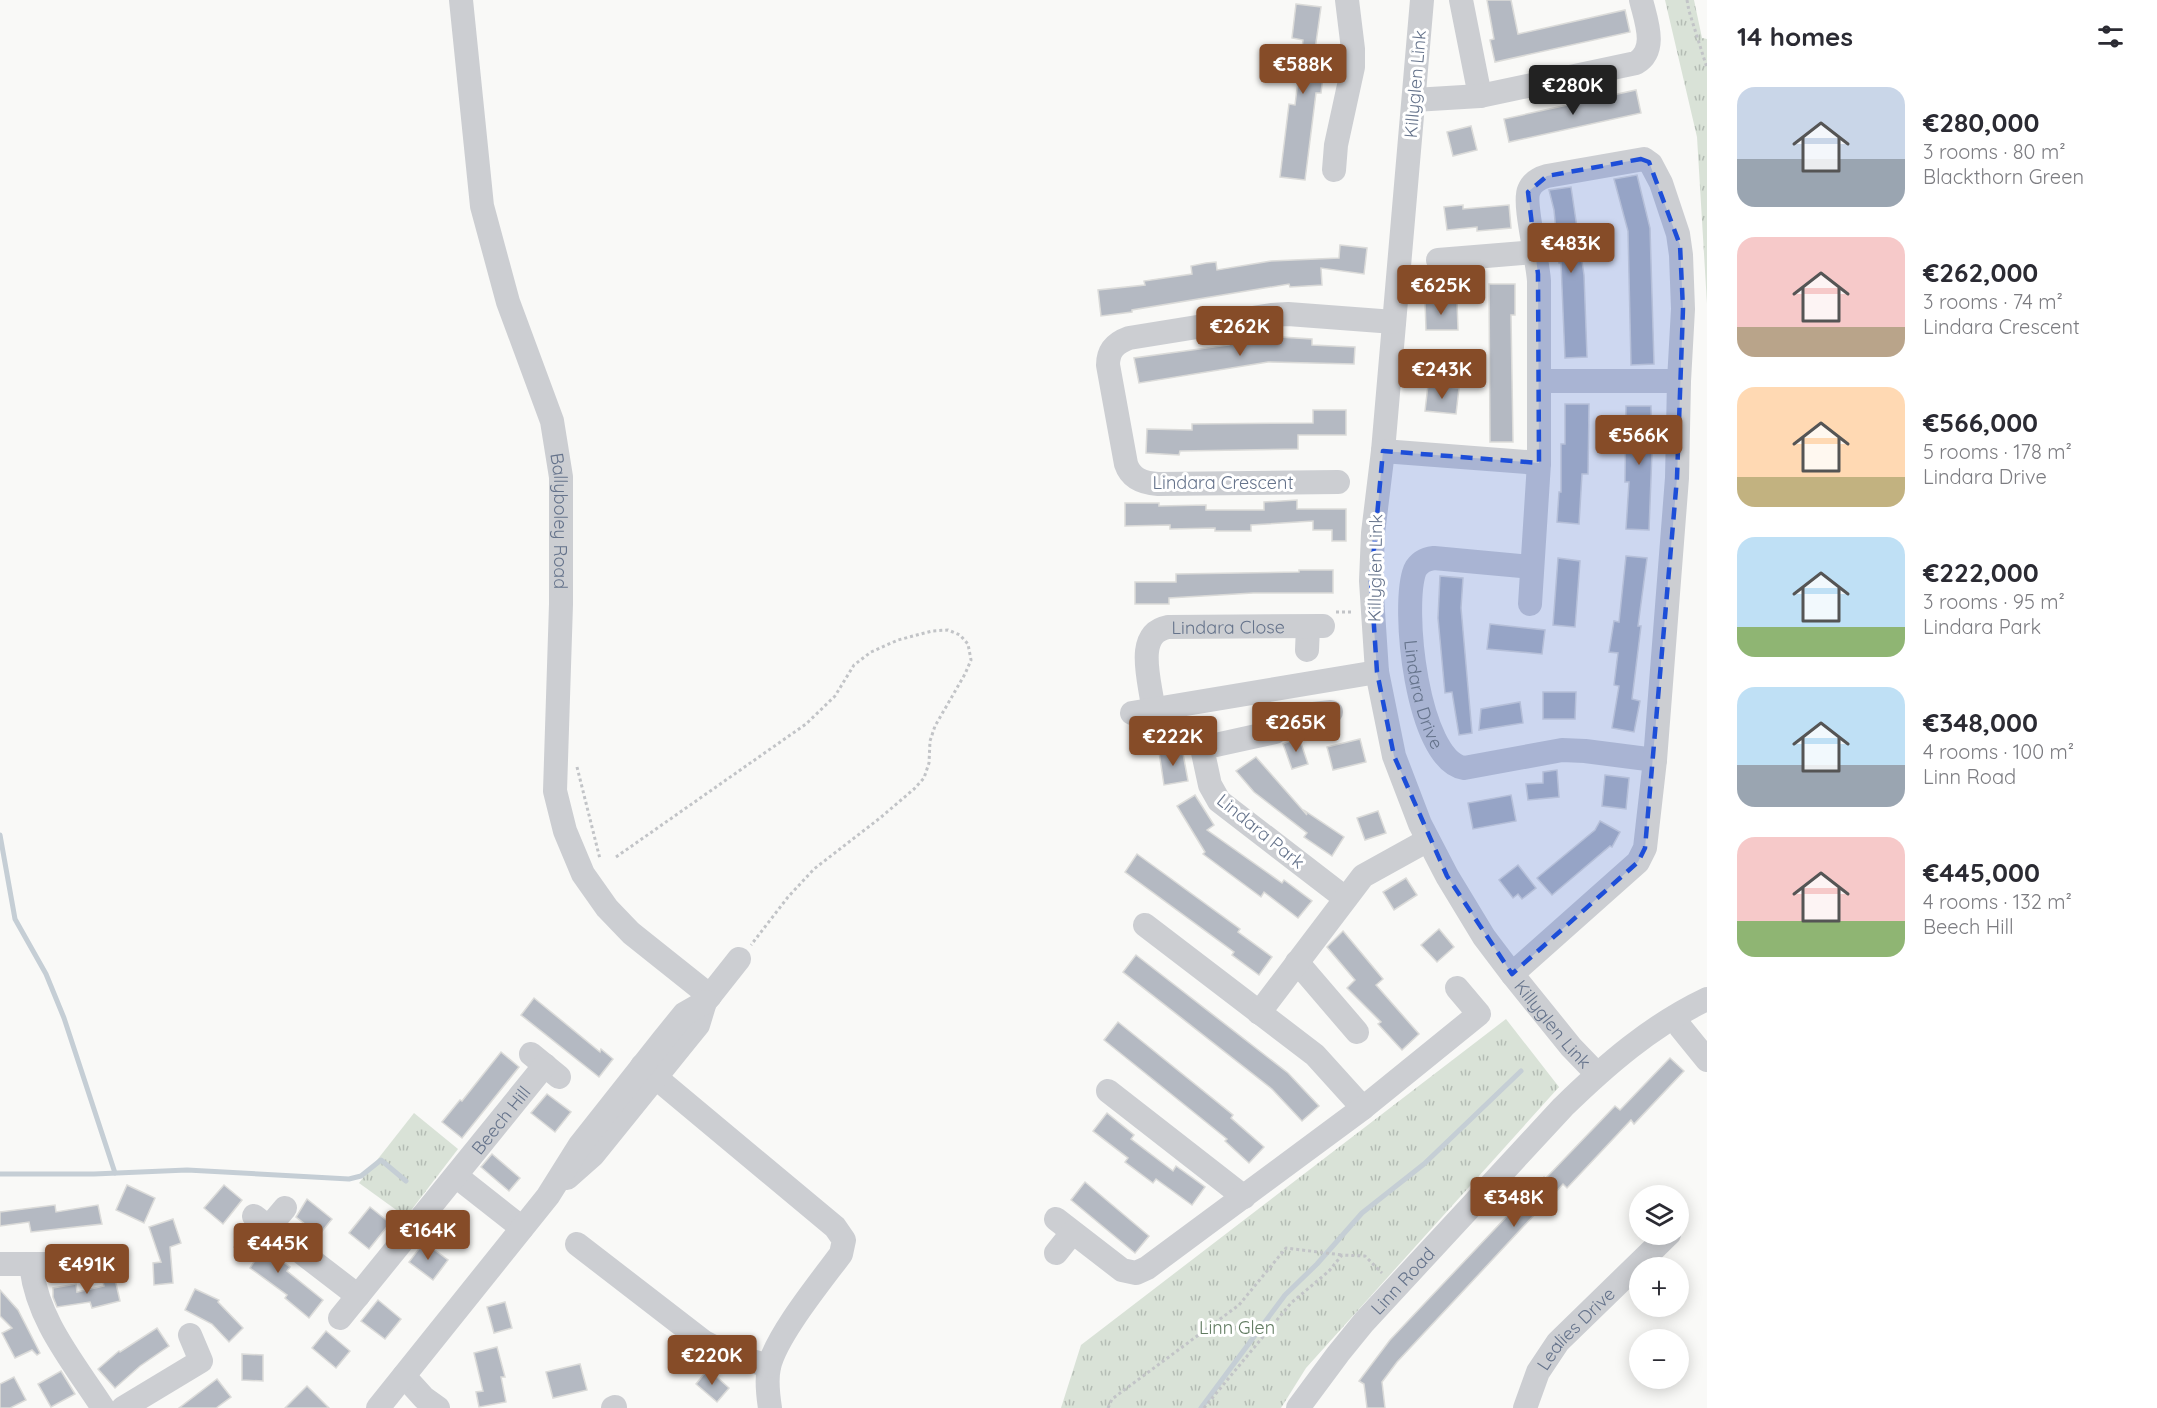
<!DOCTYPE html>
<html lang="en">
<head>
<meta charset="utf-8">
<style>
	:root { --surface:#fff; --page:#f2f2f3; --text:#2b2b33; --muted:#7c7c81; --accent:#864c28 }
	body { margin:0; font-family:Quicksand,sans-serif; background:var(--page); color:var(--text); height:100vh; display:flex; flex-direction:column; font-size:22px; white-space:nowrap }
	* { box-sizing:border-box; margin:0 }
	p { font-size:20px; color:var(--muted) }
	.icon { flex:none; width:33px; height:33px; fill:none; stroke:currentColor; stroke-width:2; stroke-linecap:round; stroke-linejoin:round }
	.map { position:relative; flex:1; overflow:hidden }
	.sheet { display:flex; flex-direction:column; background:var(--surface); width:450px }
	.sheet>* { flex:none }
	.fabs { position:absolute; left:1629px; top:1185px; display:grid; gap:12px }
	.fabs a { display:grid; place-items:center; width:60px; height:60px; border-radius:50%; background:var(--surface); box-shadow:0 3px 15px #0003; font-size:30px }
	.price { position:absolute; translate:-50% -51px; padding:0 14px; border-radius:6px; background:var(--accent); color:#fff; font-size:20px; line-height:39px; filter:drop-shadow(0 2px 3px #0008) }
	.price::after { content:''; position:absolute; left:50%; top:36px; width:18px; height:14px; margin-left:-9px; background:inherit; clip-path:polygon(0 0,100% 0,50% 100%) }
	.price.active { background:#222; color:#fff }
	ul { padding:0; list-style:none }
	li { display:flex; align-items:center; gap:18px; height:150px; padding:0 30px }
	li span { display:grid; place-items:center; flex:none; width:168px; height:120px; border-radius:18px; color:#555 }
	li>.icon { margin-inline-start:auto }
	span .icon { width:72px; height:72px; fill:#fffc; stroke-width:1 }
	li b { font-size:26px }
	h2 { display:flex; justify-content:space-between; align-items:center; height:72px; padding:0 30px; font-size:26px }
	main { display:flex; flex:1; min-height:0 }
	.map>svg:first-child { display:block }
	.grass { fill:url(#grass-tufts) }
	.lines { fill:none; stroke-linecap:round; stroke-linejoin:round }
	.stream { stroke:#c5ced5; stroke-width:5 }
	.building { fill:#b4b9c2; stroke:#dbdbd9; stroke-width:1.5 }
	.path { stroke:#c2c4c7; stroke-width:3; stroke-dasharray:3 3; stroke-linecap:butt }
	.minor { stroke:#ccced2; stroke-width:24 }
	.marked { fill:#1d4ed8; fill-opacity:0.2; stroke:#1d4ed8; stroke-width:4.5; stroke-dasharray:12 8; stroke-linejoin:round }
	.labels { text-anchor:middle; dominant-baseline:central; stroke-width:6; stroke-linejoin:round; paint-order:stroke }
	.street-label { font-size:18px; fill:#65738b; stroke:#fff }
	.park-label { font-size:18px; fill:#617b61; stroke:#fff }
</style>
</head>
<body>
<main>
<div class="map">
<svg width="1707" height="1408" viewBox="0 0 1707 1408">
	<defs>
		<pattern id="grass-tufts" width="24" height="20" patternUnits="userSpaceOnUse" patternTransform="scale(1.5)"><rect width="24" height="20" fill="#d9e2d7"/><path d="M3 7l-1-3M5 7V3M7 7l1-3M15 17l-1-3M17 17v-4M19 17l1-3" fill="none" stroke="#b4bcb4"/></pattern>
	</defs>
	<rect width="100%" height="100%" fill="#f9f9f7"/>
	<!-- grass -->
	<g class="grass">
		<path d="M1665,0H1694L1702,38L1707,39V304L1697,137Z"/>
		<path d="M1506,1019L1559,1087L1306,1368L1281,1408H1061L1081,1345Z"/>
		<path d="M414,1113L458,1149L406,1217L359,1183Z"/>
	</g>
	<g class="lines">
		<!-- stream -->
		<g class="stream">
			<path d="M0,835L15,919L46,974L64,1018L115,1173"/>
			<path d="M0,1174H94L187,1170L349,1179L361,1176L381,1160L406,1181"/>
			<path d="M1201,1408L1285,1295L1317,1264L1362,1213L1424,1164L1521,1071"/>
		</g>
	</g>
	<!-- building -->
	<g class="building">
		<path d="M1487,0H1511L1518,34L1625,10L1630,32L1495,62L1490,40L1494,39Z"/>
		<path d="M1296,4L1321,7L1314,57L1325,59L1321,93H1316L1305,180L1280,177L1289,104L1295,105L1303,40L1292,38Z"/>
		<path d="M1636,90L1641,113L1509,142L1504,119Z"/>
		<path d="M1471,126L1477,150L1453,156L1447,132Z"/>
		<path d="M1637,175L1650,228L1654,364L1631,365L1628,231L1614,179Z"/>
		<path d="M1571,187L1584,275L1587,357L1565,358L1561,263H1559L1554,210L1549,190Z"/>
		<path d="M1463,205V209L1509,205L1511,228L1477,231V227L1447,230L1444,207Z"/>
		<path d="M1340,245L1367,248L1364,274L1321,268L1322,285L1290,287L1289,284L1132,310V312L1101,316L1098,290L1145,285L1144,281L1192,274L1191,266L1206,263L1216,262L1217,270L1271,261L1339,258Z"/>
		<path d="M1489,284H1515V315H1511L1513,442H1490Z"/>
		<path d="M1425,301H1457L1458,330H1426Z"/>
		<path d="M1264,336L1312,339V345L1355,347L1354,364L1268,362L1139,383L1134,358L1229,345L1228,342Z"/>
		<path d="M1428,385L1459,388L1456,414L1425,411Z"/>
		<path d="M1565,404H1589L1588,474H1582L1579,524L1557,522L1559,492H1561V444H1565Z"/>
		<path d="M1626,406H1651L1652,452L1649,530L1626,529L1629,482H1625Z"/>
		<path d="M1313,410H1346V435H1298V449L1180,451L1179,455L1146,453L1147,429L1192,430V424L1313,423Z"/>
		<path d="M1297,500V509H1346V541H1332V530H1313V521L1251,525V531H1215V528L1170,529V525L1125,526V503H1159V506L1206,505V510H1264V502Z"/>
		<path d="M1626,556L1647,558L1638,626H1641L1632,699L1640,701L1634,732L1612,728L1619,686L1614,685L1618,653L1609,652L1614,621L1619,622Z"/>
		<path d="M1558,558L1580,561L1575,627L1553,625Z"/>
		<path d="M1299,570H1333V593H1253L1169,598V604H1135V582H1176V574L1299,572Z"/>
		<path d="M1440,576L1463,578L1461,608L1472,733L1459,735L1452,692L1445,693L1438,618Z"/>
		<path d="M1490,624L1545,630L1542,654L1487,649Z"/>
		<path d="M1543,692H1576L1575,719H1543Z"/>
		<path d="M1520,702L1523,723L1479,730L1481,709Z"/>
		<path d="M1299,737L1308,764L1292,769L1283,744Z"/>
		<path d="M1360,739L1366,762L1333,770L1327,747Z"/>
		<path d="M1182,748L1188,781L1164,785L1159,752Z"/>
		<path d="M1256,757L1307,815L1305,811L1344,837L1332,856L1304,837L1307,833L1254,792L1236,771Z"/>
		<path d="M1557,770L1559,797L1528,800L1526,784L1543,783V772Z"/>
		<path d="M1605,775L1629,778L1626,809L1602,806Z"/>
		<path d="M1195,795L1214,825L1207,830L1282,883L1284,880L1312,901L1298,918L1264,892L1261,897L1203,854L1205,852L1177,806Z"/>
		<path d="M1511,795L1516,821L1473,829L1468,803Z"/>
		<path d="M1378,811L1386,833L1365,840L1357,818Z"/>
		<path d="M1600,821L1620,832L1612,847L1610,846L1552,895L1537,878L1595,830Z"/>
		<path d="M1137,854L1240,929L1238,932L1272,957L1259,975L1232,955L1234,952L1125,872Z"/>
		<path d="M1518,865L1536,888L1522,899L1518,894L1513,898L1499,880Z"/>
		<path d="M1406,878L1417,895L1394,910L1383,892Z"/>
		<path d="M1439,929L1454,947L1437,962L1421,945Z"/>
		<path d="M1343,931L1383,979L1376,985L1419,1034L1402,1050L1378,1024L1381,1022L1347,988L1355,980L1327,947Z"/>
		<path d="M1136,955L1288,1073L1319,1106L1302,1121L1272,1089L1123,972Z"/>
		<path d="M534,998L600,1052L601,1049L613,1059L599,1077L521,1015Z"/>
		<path d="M1118,1022L1233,1115L1231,1118L1264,1147L1249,1163L1225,1141L1227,1139L1104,1040Z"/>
		<path d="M501,1052L519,1067L462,1138L442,1122L460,1100L462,1101Z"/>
		<path d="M1670,1058L1684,1071L1634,1124L1631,1120L1567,1188L1563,1184L1397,1362L1382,1382L1385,1408H1367L1364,1384L1359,1381L1390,1340L1544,1177L1545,1179L1615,1106L1620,1110Z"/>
		<path d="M547,1094L571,1112L555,1132L531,1113Z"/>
		<path d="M1107,1113L1134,1135L1131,1139L1173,1171L1176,1166L1205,1187L1192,1205L1156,1179L1153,1183L1125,1162L1128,1158L1093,1131Z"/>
		<path d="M492,1154L520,1178L509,1191L481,1167Z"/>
		<path d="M1085,1182L1149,1236L1135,1253L1071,1200Z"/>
		<path d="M127,1185L155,1198L144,1223L116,1210Z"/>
		<path d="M224,1185L242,1200L223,1224L204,1208Z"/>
		<path d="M307,1199L332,1219L319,1235L296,1217Z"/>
		<path d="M55,1205L56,1212L98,1205L102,1224L31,1232L29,1222L0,1226V1212Z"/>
		<path d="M370,1207L390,1223L369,1249L349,1233Z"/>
		<path d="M173,1219L181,1243L170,1247L173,1283L154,1285L153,1263L161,1262L149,1227Z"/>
		<path d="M247,1229L262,1240L259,1244L290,1267L287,1271L323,1300L309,1318L285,1298L287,1295L250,1268L254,1262L234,1247Z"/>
		<path d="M424,1242L448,1260L433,1280L409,1262Z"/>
		<path d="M115,1279L120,1301L92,1308L90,1302L57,1307L53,1297V1288L76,1284L77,1292L104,1286L103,1282Z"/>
		<path d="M195,1289L219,1300L218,1302L243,1328L229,1342L212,1324L185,1310Z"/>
		<path d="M0,1290L18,1310L40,1353L37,1355L32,1350L15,1358L2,1333L12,1328L0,1316Z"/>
		<path d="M378,1300L401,1319L385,1339L361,1321Z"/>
		<path d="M505,1302L512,1328L494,1333L487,1307Z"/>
		<path d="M157,1328L169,1346L140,1366L115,1388L98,1369L119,1351L120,1352Z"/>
		<path d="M326,1331L350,1351L336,1368L312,1348Z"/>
		<path d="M497,1347L505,1377H501L506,1402L479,1407L476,1392L483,1391L474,1353Z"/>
		<path d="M242,1354L263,1355V1381L242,1380Z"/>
		<path d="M580,1364L587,1390L553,1398L546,1372Z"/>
		<path d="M708,1369L729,1388L717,1402L696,1384Z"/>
		<path d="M61,1371L75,1394L51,1407L38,1384Z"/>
		<path d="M14,1377L26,1400L10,1408H0V1384Z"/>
		<path d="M217,1379L231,1397L216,1408H179Z"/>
		<path d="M307,1386L329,1408H285Z"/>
	</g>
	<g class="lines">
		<!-- path -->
		<g class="path">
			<path d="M1687,0L1689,11L1707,68"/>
			<path d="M1336,612H1353"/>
			<path d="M577,767L600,859"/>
			<path d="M616,857L806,724L835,696L854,665L871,652L898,640L932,631L948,630L960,635L968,644L971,660L965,674L935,726L930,741L929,763L924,778L914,789L880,818L814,869L788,897L751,945"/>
			<path d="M1108,1408L1112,1399L1239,1305L1286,1248L1342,1255"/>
			<path d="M1204,1408L1291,1303L1329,1271L1342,1255L1365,1256L1382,1273"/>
		</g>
		<!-- minor -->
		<g class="minor">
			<path id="s1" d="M461,0L482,206L508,302L552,421L561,477V604L555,791L565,831L583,874L607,908L631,933L710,996"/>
			<path id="s2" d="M1422,0L1383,451L1373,533L1371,581L1377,672L1394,756L1420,824L1447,876L1484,937L1512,974L1571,1047L1597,1074"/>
			<path d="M1461,0L1480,96"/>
			<path d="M1414,100L1480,96L1636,63C1658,50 1646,21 1641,0"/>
			<path d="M1334,170L1336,145L1353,67V49L1347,0"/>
			<path d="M1438,260L1536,252"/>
			<path d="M1539,381H1679"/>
			<path d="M1383,451L1539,463"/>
			<path d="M1338,482L1158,484C1143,483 1131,479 1126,464L1108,365C1108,351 1115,343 1129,338L1271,315L1288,314L1394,322"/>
			<path id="s3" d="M1532,567L1434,558C1426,559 1419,562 1415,570C1401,606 1417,760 1464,768L1562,750L1585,751L1655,760"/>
			<path d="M1307,650L1308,627"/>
			<path id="s4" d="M1153,708C1151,683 1133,634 1168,627L1323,626"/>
			<path d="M1331,712L1305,715L1292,720L1275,732L1202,748L1210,785L1219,801L1345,898"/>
			<path d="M1132,713L1377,672"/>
			<path d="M1145,925L1315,1055L1363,1108"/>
			<path d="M1297,962L1357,1032"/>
			<path d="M1512,974L1638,862L1645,848L1655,760L1677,478L1679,381L1683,309L1681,255L1678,234L1661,183L1651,164L1644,159L1547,176C1540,178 1532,182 1529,190C1523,203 1538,261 1539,281V463L1530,604"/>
			<path d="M1259,1013L1363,876L1428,840"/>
			<path d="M1675,1017L1681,1028L1707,1060"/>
			<path d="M531,1054L559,1077"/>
			<path d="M642,1066L835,1227L844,1240L841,1254C821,1281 776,1336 769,1367C766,1380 768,1395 770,1408"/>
			<path d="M1108,1091L1244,1197"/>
			<path d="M456,1176L522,1228"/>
			<path d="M567,1178L593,1155L685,1041L698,1025L705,1002L739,959"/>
			<path d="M254,1216L358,1296"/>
			<path d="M1056,1219L1122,1270L1136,1273L1147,1268L1363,1108L1479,1014L1457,988"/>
			<path d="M269,1227L285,1208"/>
			<path d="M577,1244L704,1342L727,1354L769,1366"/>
			<path d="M1056,1253L1072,1233"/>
			<path d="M0,1264H53L112,1258"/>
			<path d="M31,1264C36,1319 74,1363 103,1408"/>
			<path id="s5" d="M340,1318L545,1065"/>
			<path d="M404,1376L424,1398L438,1408"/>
			<path d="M123,1408L201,1361L190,1335"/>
			<path d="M378,1408L548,1196L580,1145L663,1040L684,1014L705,1002"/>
			<path d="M613,1408L615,1407"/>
			<path id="s6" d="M1298,1408L1338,1354L1364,1322L1563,1107C1606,1065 1652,1025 1707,999"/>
			<path id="s7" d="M1525,1408L1538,1372L1558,1342L1669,1234"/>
		</g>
	</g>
	<!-- marked area -->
	<path class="marked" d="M1641,159L1649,162L1680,245L1683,309L1677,478L1645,848L1638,862L1512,974L1447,876L1394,756L1377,672L1371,581L1383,451L1539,463L1538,274L1528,192L1547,176Z"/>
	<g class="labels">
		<!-- street labels -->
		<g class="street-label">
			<text transform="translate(1415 84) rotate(-85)">Killyglen Link</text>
			<text x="1223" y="482">Lindara Crescent</text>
			<text stroke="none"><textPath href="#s1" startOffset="534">Ballyboley Road</textPath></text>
			<text transform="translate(1375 568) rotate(-89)">Killyglen Link</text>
			<text stroke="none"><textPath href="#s4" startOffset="152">Lindara Close</textPath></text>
			<text stroke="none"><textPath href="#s3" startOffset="248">Lindara Drive</textPath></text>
			<text transform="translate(1261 831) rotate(39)">Lindara Park</text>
			<text stroke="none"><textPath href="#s2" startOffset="1074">Killyglen Link</textPath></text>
			<text stroke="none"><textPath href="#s5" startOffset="255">Beech Hill</textPath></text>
			<text stroke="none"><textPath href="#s6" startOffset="165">Linn Road</textPath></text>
			<text stroke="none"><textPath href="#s7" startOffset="96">Lealies Drive</textPath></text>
		</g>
		<!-- park labels -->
		<g class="park-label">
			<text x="1237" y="1327">Linn Glen</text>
		</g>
	</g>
</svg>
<div class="fabs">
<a><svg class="icon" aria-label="layers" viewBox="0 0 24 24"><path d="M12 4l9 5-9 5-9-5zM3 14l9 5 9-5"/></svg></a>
<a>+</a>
<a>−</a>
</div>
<b class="price" style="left:1303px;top:95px">€588K</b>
<b class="price active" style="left:1573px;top:116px">€280K</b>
<b class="price" style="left:1571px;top:274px">€483K</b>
<b class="price" style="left:1441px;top:316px">€625K</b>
<b class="price" style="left:1240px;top:357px">€262K</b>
<b class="price" style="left:1442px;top:400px">€243K</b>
<b class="price" style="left:1639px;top:466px">€566K</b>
<b class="price" style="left:1296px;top:753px">€265K</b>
<b class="price" style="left:1173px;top:767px">€222K</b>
<b class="price" style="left:1514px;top:1228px">€348K</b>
<b class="price" style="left:428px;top:1261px">€164K</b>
<b class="price" style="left:278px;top:1274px">€445K</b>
<b class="price" style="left:87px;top:1295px">€491K</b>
<b class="price" style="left:712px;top:1386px">€220K</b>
</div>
<section class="sheet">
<h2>14 homes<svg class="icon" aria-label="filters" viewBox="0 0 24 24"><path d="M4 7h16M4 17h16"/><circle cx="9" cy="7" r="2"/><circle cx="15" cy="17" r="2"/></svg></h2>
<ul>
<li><span style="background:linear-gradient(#c9d6e8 60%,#9aa5b1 0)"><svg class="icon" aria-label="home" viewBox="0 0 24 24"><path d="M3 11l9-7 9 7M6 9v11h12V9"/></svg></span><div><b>€280,000</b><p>3 rooms · 80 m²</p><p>Blackthorn Green</p></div></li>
<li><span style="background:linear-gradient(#f6c9c9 75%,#b9a48a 0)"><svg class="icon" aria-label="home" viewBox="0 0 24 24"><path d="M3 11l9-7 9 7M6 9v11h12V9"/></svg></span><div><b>€262,000</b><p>3 rooms · 74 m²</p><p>Lindara Crescent</p></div></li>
<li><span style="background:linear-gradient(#ffd9b3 75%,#c2b280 0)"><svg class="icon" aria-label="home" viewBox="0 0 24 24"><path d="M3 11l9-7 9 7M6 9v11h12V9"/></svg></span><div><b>€566,000</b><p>5 rooms · 178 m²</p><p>Lindara Drive</p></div></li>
<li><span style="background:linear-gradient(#bfe0f5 75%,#8fb573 0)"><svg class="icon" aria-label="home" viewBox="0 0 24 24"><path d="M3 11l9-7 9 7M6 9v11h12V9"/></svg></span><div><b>€222,000</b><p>3 rooms · 95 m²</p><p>Lindara Park</p></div></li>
<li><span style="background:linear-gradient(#bfe0f5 65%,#9aa5b1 0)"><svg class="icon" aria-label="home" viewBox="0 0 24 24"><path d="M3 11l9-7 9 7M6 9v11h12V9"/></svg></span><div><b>€348,000</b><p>4 rooms · 100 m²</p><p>Linn Road</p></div></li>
<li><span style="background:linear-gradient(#f6c9c9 70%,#8fb573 0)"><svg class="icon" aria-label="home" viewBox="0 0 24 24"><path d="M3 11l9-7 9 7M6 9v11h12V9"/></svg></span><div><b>€445,000</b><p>4 rooms · 132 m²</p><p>Beech Hill</p></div></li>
</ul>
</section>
</main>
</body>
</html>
